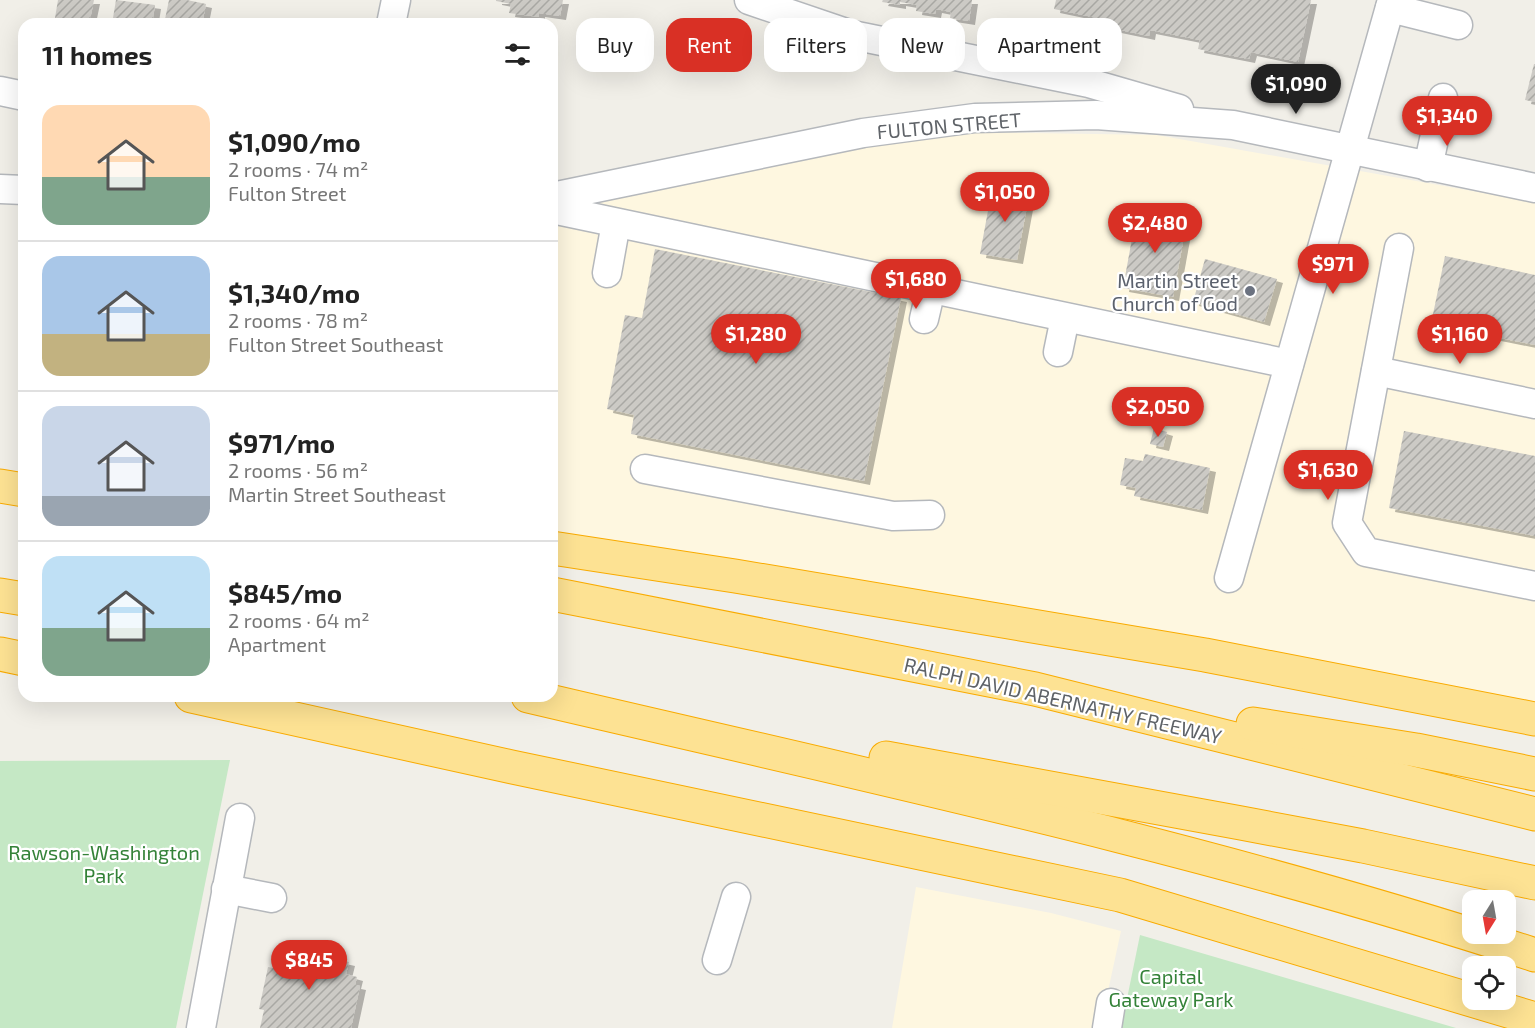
<!DOCTYPE html>
<html lang="en">
<head>
<meta charset="utf-8">
<style>
	:root { --surface:#fff; --page:#f2f2f2; --text:#222; --muted:#767676; --line:#e0e0e0; --accent:#d93025 }
	body { margin:0; font-family:"Exo 2",sans-serif; background:var(--page); color:var(--text); height:100vh; display:flex; flex-direction:column; font-size:22px; white-space:nowrap }
	* { box-sizing:border-box; margin:0 }
	p { font-size:20px; color:var(--muted) }
	.icon { flex:none; width:33px; height:33px; fill:none; stroke:currentColor; stroke-width:2; stroke-linecap:round; stroke-linejoin:round }
	.map { position:relative; flex:1; overflow:hidden }
	.details { position:absolute; left:18px; top:18px; width:540px; height:684px; display:flex; flex-direction:column; background:var(--surface); border-radius:18px; box-shadow:0 6px 24px #0002 }
	.details>* { flex:none }
	.hud { position:absolute; left:576px; top:18px; width:570px; height:54px; display:flex; gap:12px }
	.needle { width:39px; rotate:191deg }
	.buttons { position:absolute; left:1462px; top:890px; display:grid; gap:12px }
	.buttons a { display:grid; place-items:center; width:54px; height:54px; border-radius:12px; background:var(--surface); box-shadow:0 6px 24px #0002; font-size:30px }
	.price { position:absolute; translate:-50% -51px; padding:0 14px; border-radius:21px; background:var(--accent); color:#fff; font-size:20px; line-height:39px; filter:drop-shadow(0 2px 3px #0008) }
	.price::after { content:''; position:absolute; left:50%; top:36px; width:18px; height:14px; margin-left:-9px; background:inherit; clip-path:polygon(0 0,100% 0,50% 100%) }
	.price.active { background:#222; color:#fff }
	ul { padding:0; list-style:none }
	li { display:flex; align-items:center; gap:18px; height:150px; padding:0 24px }
	li+li { border-top:2px solid var(--line) }
	li span { display:grid; place-items:center; flex:none; width:168px; height:120px; border-radius:18px; color:#555 }
	li>.icon { margin-inline-start:auto }
	span .icon { width:72px; height:72px; fill:#fffc; stroke-width:1 }
	li b { font-size:26px }
	h2 { display:flex; justify-content:space-between; align-items:center; height:72px; padding:0 24px; font-size:26px }
	.pill { padding:0 21px; border-radius:18px; background:var(--surface); box-shadow:0 6px 24px #0002; font-size:21px; line-height:54px }
	.pill.active { background:var(--accent); color:#fff }
	.map>svg:first-child { display:block }
	.commercial { fill:#fef7e0 }
	.park { fill:#c5e8c5 }
	.building { fill:url(#building-hatch); filter:url(#shadow) }
	.lines { fill:none; stroke-linecap:round; stroke-linejoin:round }
	.minor-casing { stroke:#b5b8bc; stroke-width:31 }
	.highway-casing { stroke:#f9ab00; stroke-width:35 }
	.minor { stroke:#fff; stroke-width:28 }
	.highway { stroke:#fde293; stroke-width:33 }
	.worship-dot { fill:#6b7280; stroke:#fff; stroke-width:2 }
	.labels { text-anchor:middle; dominant-baseline:central; stroke-width:4.5; stroke-linejoin:round; paint-order:stroke }
	.street-label { font-size:20px; fill:#5f6368; stroke:#fff }
	.worship-label { font-size:20px; fill:#5b616d; stroke:#fff; text-anchor:end }
	.park-label { font-size:20px; fill:#348238; stroke:#fff }
</style>
</head>
<body>
<div class="map">
<svg width="1535" height="1028" viewBox="0 0 1535 1028">
	<defs>
		<pattern id="building-hatch" width="6" height="6" patternUnits="userSpaceOnUse" patternTransform="scale(1.5)"><rect width="6" height="6" fill="#cccac5"/><path d="M-1 1l2-2M0 6l6-6M5 7l2-2" fill="none" stroke="#a9a8a4"/></pattern>
		<filter id="shadow"><feDropShadow dx="6" dy="4" stdDeviation="0" flood-color="#0004"/></filter>
	</defs>
	<rect width="100%" height="100%" fill="#f1efe8"/>
	<!-- commercial -->
	<g class="commercial">
		<path d="M910,131L1157,135L1535,202V707L552,531V184Z"/>
		<path d="M916,887L1051,913L1121,931L1100,1028H892Z"/>
	</g>
	<!-- park -->
	<g class="park">
		<path d="M230,760L176,1028H0V761Z"/>
		<path d="M1140,935L1456,1028H1121Z"/>
	</g>
	<!-- building -->
	<g class="building">
		<path d="M58,0H94L89,24H54Z"/>
		<path d="M116,0L155,5L152,24H112Z"/>
		<path d="M169,0H187L206,4L202,24H164Z"/>
		<path d="M496,0H563L560,16L539,13V17L509,13L511,4L496,1Z"/>
		<path d="M883,0H972L969,21L950,18L951,12L936,9L935,14L916,11L917,5L900,2V5L882,2Z"/>
		<path d="M1056,0H1311L1298,62L1251,52L1249,59L1198,49L1200,40L1150,30L1149,36L1101,26L1102,19L1054,9Z"/>
		<path d="M1534,64H1535V102L1525,100Z"/>
		<path d="M1014,187L1030,190L1017,260L980,254L992,189L1012,193Z"/>
		<path d="M1137,211L1187,220L1173,297L1123,288Z"/>
		<path d="M655,249L901,298L864,481L631,434L634,415L607,409L625,315L642,318Z"/>
		<path d="M1445,256L1535,275V345L1431,324Z"/>
		<path d="M1205,259L1277,279L1264,322L1193,302Z"/>
		<path d="M1154,428L1167,432L1163,447L1150,444Z"/>
		<path d="M1404,431L1535,456V536L1389,508Z"/>
		<path d="M1145,454L1210,468L1202,510L1134,496L1136,488L1120,485L1125,458L1143,461Z"/>
		<path d="M290,942L314,947L315,944L333,948L331,958L349,962L346,974L357,977L355,985L360,986L351,1028H260L264,1010L259,1009L268,967L273,968L274,959L286,961Z"/>
	</g>
	<g class="lines">
		<defs>
			<g id="minor">
				<path d="M749,0L852,35L1089,83L1179,109"/>
				<path d="M1390,8L1458,25"/>
				<path d="M391,24L396,0"/>
				<path d="M0,91L24,96"/>
				<path d="M1428,167L1443,98"/>
				<path d="M0,189L24,190"/>
				<path d="M552,197L863,133L975,118L1096,115L1233,125L1535,188"/>
				<path d="M552,209L1289,364"/>
				<path d="M1399,248L1347,523L1366,552L1535,586"/>
				<path d="M607,273L616,223"/>
				<path d="M924,319L931,289"/>
				<path d="M1058,352L1065,318"/>
				<path d="M1376,371L1535,404"/>
				<path d="M645,469L893,516L930,515"/>
				<path d="M1229,578L1392,0"/>
				<path d="M226,889L272,898"/>
				<path d="M717,960L736,897"/>
				<path d="M201,1028L240,818"/>
				<path d="M1107,1028L1111,1003"/>
			</g>
			<g id="highway">
				<path d="M0,486L24,490"/>
				<path d="M552,548L735,576L1205,655L1535,719"/>
				<path d="M552,594L1035,689L1535,814"/>
				<path d="M0,595L24,599"/>
				<path d="M0,654L24,659"/>
				<path d="M191,696L512,767L1120,895L1535,1019"/>
				<path d="M528,696C865,775 1205,847 1535,955"/>
				<path d="M1253,724L1416,750L1535,774"/>
				<path d="M886,758L1241,823L1363,846L1535,883"/>
			</g>
		</defs>
		<!-- minor casing -->
		<use href="#minor" class="minor-casing"/>
		<!-- highway casing -->
		<use href="#highway" class="highway-casing"/>
		<!-- minor -->
		<use href="#minor" class="minor"/>
		<!-- highway -->
		<use href="#highway" class="highway"/>
	</g>
	<!-- markers -->
	<circle class="worship-dot" cx="1250" cy="291" r="6"/>
	<g class="labels">
		<!-- street labels -->
		<g class="street-label">
			<text transform="translate(949 125) rotate(-5)">FULTON STREET</text>
			<text transform="translate(1063 700) rotate(13)">RALPH DAVID ABERNATHY FREEWAY</text>
		</g>
		<!-- worship labels -->
		<g class="worship-label">
			<text x="1238" y="280">Martin Street<tspan x="1238" dy="23">Church of God</tspan></text>
		</g>
		<!-- park labels -->
		<g class="park-label">
			<text x="104" y="852">Rawson-Washington<tspan x="104" dy="23">Park</tspan></text>
			<text x="1171" y="976">Capital<tspan x="1171" dy="23">Gateway Park</tspan></text>
		</g>
	</g>
</svg>
<div class="buttons">
<a><svg class="needle" viewBox="-14 -14 28 28"><path d="M0-13l5 13h-10z" fill="#e53935"/><path d="M0 13l5-13h-10z" fill="#767676"/></svg></a>
<a><svg class="icon" aria-label="locate" viewBox="0 0 24 24"><circle cx="12" cy="12" r="6"/><path d="M12 2v4M12 18v4M2 12h4M18 12h4"/></svg></a>
</div>
<b class="price active" style="left:1296px;top:115px">$1,090</b>
<b class="price" style="left:1447px;top:147px">$1,340</b>
<b class="price" style="left:1005px;top:223px">$1,050</b>
<b class="price" style="left:1155px;top:254px">$2,480</b>
<b class="price" style="left:1333px;top:295px">$971</b>
<b class="price" style="left:916px;top:310px">$1,680</b>
<b class="price" style="left:756px;top:365px">$1,280</b>
<b class="price" style="left:1460px;top:365px">$1,160</b>
<b class="price" style="left:1158px;top:438px">$2,050</b>
<b class="price" style="left:1328px;top:501px">$1,630</b>
<b class="price" style="left:309px;top:991px">$845</b>
<div class="hud">
<a class="pill">Buy</a>
<a class="pill active">Rent</a>
<a class="pill">Filters</a>
<a class="pill">New</a>
<a class="pill">Apartment</a>
</div>
<section class="details">
<h2>11 homes<svg class="icon" aria-label="filters" viewBox="0 0 24 24"><path d="M4 7h16M4 17h16"/><circle cx="9" cy="7" r="2"/><circle cx="15" cy="17" r="2"/></svg></h2>
<ul>
<li><span style="background:linear-gradient(#ffd9b3 60%,#7fa58c 0)"><svg class="icon" aria-label="home" viewBox="0 0 24 24"><path d="M3 11l9-7 9 7M6 9v11h12V9"/></svg></span><div><b>$1,090/mo</b><p>2 rooms · 74 m²</p><p>Fulton Street</p></div></li>
<li><span style="background:linear-gradient(#a9c7e8 65%,#c2b280 0)"><svg class="icon" aria-label="home" viewBox="0 0 24 24"><path d="M3 11l9-7 9 7M6 9v11h12V9"/></svg></span><div><b>$1,340/mo</b><p>2 rooms · 78 m²</p><p>Fulton Street Southeast</p></div></li>
<li><span style="background:linear-gradient(#c9d6e8 75%,#9aa5b1 0)"><svg class="icon" aria-label="home" viewBox="0 0 24 24"><path d="M3 11l9-7 9 7M6 9v11h12V9"/></svg></span><div><b>$971/mo</b><p>2 rooms · 56 m²</p><p>Martin Street Southeast</p></div></li>
<li><span style="background:linear-gradient(#bfe0f5 60%,#7fa58c 0)"><svg class="icon" aria-label="home" viewBox="0 0 24 24"><path d="M3 11l9-7 9 7M6 9v11h12V9"/></svg></span><div><b>$845/mo</b><p>2 rooms · 64 m²</p><p>Apartment</p></div></li>
</ul>
</section>
</div>
</body>
</html>
